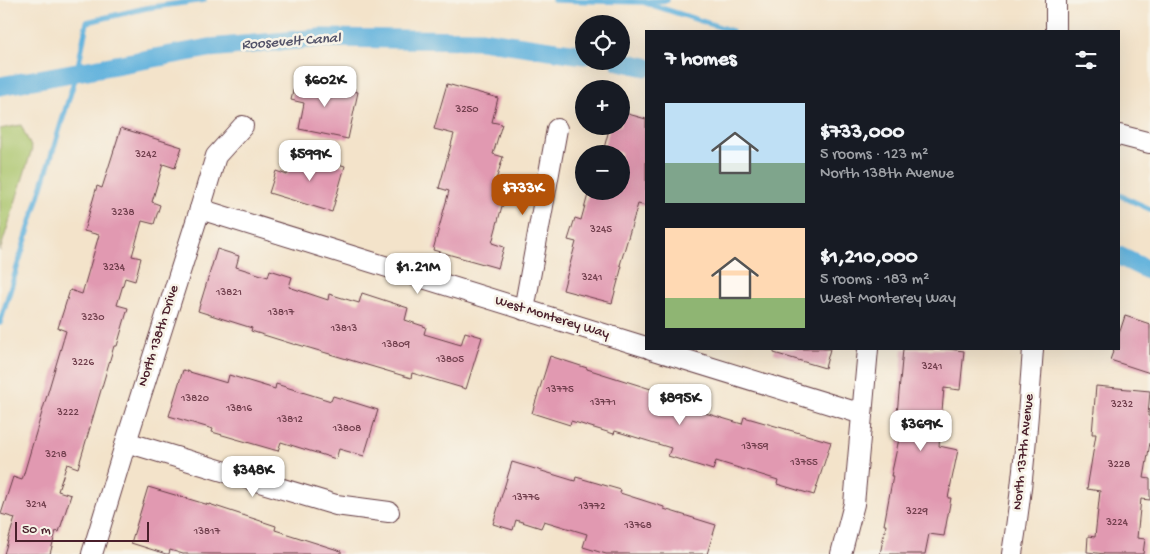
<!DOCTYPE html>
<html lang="en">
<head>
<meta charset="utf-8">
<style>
	:root { --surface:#171b24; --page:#20242c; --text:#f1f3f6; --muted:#9ea1a6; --accent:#b45309 }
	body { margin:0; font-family:"Gochi Hand",sans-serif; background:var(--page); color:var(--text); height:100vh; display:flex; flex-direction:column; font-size:19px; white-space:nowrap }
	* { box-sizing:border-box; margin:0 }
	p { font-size:16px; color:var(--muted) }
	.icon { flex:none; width:28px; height:28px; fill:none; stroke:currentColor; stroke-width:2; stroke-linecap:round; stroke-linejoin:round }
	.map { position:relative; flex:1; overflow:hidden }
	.drawer { position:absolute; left:645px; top:30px; width:475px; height:320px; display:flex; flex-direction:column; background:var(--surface); border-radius:0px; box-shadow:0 5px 20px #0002 }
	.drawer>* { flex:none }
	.fabs { position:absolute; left:575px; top:15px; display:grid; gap:10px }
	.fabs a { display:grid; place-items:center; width:55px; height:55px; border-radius:50%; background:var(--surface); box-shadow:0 5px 20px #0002; font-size:25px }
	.scale { position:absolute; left:15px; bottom:12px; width:134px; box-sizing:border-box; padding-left:5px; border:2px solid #4a1f2b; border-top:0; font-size:14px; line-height:18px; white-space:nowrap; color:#4a1f2b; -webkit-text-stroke:4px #f7f3e8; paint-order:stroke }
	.price { position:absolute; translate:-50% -42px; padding:0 11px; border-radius:10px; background:#fff; color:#222; font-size:16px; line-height:32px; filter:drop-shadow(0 1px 2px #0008) }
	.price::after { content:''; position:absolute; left:50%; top:30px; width:15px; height:11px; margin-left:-8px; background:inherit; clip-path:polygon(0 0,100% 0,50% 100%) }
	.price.selected { background:var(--accent); color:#fff }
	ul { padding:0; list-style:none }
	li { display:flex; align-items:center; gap:15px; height:125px; padding:0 20px }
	li span { display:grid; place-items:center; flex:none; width:140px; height:100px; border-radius:0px; color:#555 }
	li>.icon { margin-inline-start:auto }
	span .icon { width:60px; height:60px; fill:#fffc; stroke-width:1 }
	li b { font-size:21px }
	h2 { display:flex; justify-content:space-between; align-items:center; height:60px; padding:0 20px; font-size:21px }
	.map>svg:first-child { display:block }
	.green { fill:#a9c46a; stroke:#7a724a }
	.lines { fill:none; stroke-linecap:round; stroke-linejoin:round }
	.stream { stroke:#63b3dd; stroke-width:5.5 }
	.canal { stroke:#63b3dd; stroke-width:19 }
	.building { fill:#e199b1 }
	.minor-casing { stroke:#633c43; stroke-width:22 }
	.minor { stroke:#fff; stroke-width:20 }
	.labels { text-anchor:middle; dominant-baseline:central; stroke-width:5; stroke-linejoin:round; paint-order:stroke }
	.number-label { font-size:11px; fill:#703e4c }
	.street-label { font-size:14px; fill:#4a1f2b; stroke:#f7f3e8 }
	.water-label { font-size:15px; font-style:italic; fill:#535369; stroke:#f7f3e8 }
</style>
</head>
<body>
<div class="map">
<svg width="1150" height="554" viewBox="0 0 1150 554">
	<rect width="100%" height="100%" fill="#f7f3e8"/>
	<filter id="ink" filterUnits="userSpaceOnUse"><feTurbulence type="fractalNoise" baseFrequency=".02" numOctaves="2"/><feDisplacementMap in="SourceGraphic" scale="10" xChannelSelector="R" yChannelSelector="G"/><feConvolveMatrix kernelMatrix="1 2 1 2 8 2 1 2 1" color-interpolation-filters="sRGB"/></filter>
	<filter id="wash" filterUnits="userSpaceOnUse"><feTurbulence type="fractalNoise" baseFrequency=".0096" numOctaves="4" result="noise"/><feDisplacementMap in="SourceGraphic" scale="20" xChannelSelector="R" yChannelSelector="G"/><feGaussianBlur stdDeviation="1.12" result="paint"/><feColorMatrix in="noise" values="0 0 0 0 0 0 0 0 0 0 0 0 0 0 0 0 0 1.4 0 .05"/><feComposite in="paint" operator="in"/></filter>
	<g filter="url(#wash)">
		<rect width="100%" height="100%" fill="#f3e3ca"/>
		<!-- green -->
		<path class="green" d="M21,125L32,149L0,251V129Z"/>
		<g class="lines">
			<!-- stream -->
			<g class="stream">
				<path d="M554,0L644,2L667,0"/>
				<path d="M646,3L732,31"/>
				<path d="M1119,195L1150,209"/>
				<path d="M0,323L77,72L87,22L146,8L204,0"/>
			</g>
			<!-- canal -->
			<g class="canal">
				<path d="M619,61L646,67"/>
				<path d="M0,86L209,48L320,38L481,40L584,55"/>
				<path d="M1119,256L1150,271"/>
			</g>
		</g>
		<g id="blocks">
			<!-- building -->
			<g class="building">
				<path d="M296,79L358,92L348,139L299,129L304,103L291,100Z"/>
				<path d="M447,84L498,98L492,122L502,124L493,154L503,157L496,180L509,183L503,206H502L492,243L504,247L498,268L433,250L449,191L439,188L454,134L434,129Z"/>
				<path d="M621,112L646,119V206L638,204L620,265L622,266L612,303L563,290L576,242L568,240L575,218L581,220L589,191H621V153L604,148L610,126H621Z"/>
				<path d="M121,128L182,147L175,168L163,164L152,202L160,205L154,224L142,221L132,256L141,258L135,281L125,278L117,305L128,308L117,346H114L78,468L67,464L58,491L71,495L59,532L56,531L50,554H4L15,518L1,514L13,477L22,480L66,331L58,328L70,290L82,294L99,235L84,231L97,186L102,188Z"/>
				<path d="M294,151L345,166L332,212L269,193L276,171L287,175Z"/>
				<path d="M217,249L239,256L236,267L268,277L270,270L292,277L289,287L328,300L329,294L359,303L362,293L408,308L405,320L426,327L424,334L461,345L465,332L482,337L466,389L412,373L411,378L296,344V345L251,331L252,328L198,311Z"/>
				<path d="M1125,316L1150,324V373L1110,360L1114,349H1119V334Z"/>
				<path d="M774,349H830L825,368L774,353Z"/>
				<path d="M903,349H948L964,351L960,390L944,388L939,446L958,450L948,498H951L944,536L929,534L925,554H880L886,525H884L893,476H891L902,425H896Z"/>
				<path d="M550,356L587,368V369L686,400L687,397L708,403L705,413L742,424L744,417L831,442L814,495L777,484L778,480L716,461L713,470L668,456L671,448L615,431L614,434L571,421L570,425L532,413Z"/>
				<path d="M183,370L227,383L229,375L275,389L276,384L331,401L333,396L378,410L364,456L339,449L336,459L281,442L278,451L212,432L213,429L169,416Z"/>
				<path d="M1096,386L1150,391L1148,416H1150V443L1144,478L1150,479V500L1141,499L1137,538L1145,539L1143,554H1105L1087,552L1088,536L1095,537L1100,491L1087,489L1096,434H1092Z"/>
				<path d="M512,462L575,481L576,477L621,490L620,493L664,507V509L716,525L707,554H606L583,547L587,534L544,521L541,528L516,520L513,530L493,524Z"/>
				<path d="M148,487L209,505V504L276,526L275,530L341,551V554H183L170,550L169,554H166L131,543Z"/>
			</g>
		</g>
	</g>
	<g filter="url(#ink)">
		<use href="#blocks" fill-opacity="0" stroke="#633c43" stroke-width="1"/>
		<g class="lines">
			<defs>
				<g id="minor">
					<path d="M1056,31V0"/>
					<path d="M1119,135L1150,143"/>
					<path d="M200,209L646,347"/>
					<path d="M524,310L557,129"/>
					<path d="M651,349L862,414"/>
					<path d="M126,442L336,505L389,512"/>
					<path d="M92,554L126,442L200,209L216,156L243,126"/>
					<path d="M841,554L854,504L868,349"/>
					<path d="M1012,554C1023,486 1028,418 1033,349"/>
				</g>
			</defs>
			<!-- minor casing -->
			<use href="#minor" class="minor-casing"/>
			<!-- minor -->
			<use href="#minor" class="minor"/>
		</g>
	</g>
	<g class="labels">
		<!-- number labels -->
		<g class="number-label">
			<text x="467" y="110">3250</text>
			<text x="146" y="155">3242</text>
			<text x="123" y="213">3238</text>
			<text x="601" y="230">3245</text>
			<text x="114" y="268">3234</text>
			<text x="592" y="278">3241</text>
			<text x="229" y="293">13821</text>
			<text x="281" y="313">13817</text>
			<text x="93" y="318">3230</text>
			<text x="344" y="329">13813</text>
			<text x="396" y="345">13809</text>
			<text x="450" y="360">13805</text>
			<text x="83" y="363">3226</text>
			<text x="932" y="367">3241</text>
			<text x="560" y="390">13775</text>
			<text x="195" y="399">13820</text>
			<text x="603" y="403">13771</text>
			<text x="1122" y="405">3232</text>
			<text x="239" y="409">13816</text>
			<text x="68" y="413">3222</text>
			<text x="290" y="420">13812</text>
			<text x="347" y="429">13808</text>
			<text x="755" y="447">13759</text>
			<text x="56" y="455">3218</text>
			<text x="804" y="463">13755</text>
			<text x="1119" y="465">3228</text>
			<text x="526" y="498">13776</text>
			<text x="36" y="505">3214</text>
			<text x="592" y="507">13772</text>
			<text x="917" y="512">3229</text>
			<text x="1117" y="523">3224</text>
			<text x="638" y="526">13768</text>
			<text x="207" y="532">13817</text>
		</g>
		<!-- street labels -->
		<g class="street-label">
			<text transform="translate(552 318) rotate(17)">West Monterey Way</text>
			<text transform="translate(159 336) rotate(-72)">North 138th Drive</text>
			<text transform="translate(1024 452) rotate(-84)">North 137th Avenue</text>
		</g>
		<!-- water labels -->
		<g class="water-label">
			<text transform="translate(291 42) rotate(-4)">Roosevelt Canal</text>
		</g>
	</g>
</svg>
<div class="fabs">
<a><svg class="icon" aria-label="locate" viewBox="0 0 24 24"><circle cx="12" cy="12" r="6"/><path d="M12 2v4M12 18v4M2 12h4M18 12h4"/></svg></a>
<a>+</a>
<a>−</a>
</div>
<div class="scale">50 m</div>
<b class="price" style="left:325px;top:108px">$602K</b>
<b class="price" style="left:310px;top:182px">$599K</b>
<b class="price selected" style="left:523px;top:216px">$733K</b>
<b class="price" style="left:418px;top:295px">$1.21M</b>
<b class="price" style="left:680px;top:426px">$895K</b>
<b class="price" style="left:921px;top:452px">$369K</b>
<b class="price" style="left:253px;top:498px">$348K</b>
<section class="drawer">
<h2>7 homes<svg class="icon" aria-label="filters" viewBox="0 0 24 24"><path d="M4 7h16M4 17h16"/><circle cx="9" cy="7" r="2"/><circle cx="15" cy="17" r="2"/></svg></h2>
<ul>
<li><span style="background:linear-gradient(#bfe0f5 60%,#7fa58c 0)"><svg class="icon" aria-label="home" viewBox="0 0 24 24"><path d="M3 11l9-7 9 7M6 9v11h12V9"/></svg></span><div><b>$733,000</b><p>5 rooms · 123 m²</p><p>North 138th Avenue</p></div></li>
<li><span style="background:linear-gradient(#ffd9b3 70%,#8fb573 0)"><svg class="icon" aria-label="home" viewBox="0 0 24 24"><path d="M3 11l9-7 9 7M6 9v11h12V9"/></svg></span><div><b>$1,210,000</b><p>5 rooms · 183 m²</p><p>West Monterey Way</p></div></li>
</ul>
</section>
</div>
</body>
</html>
